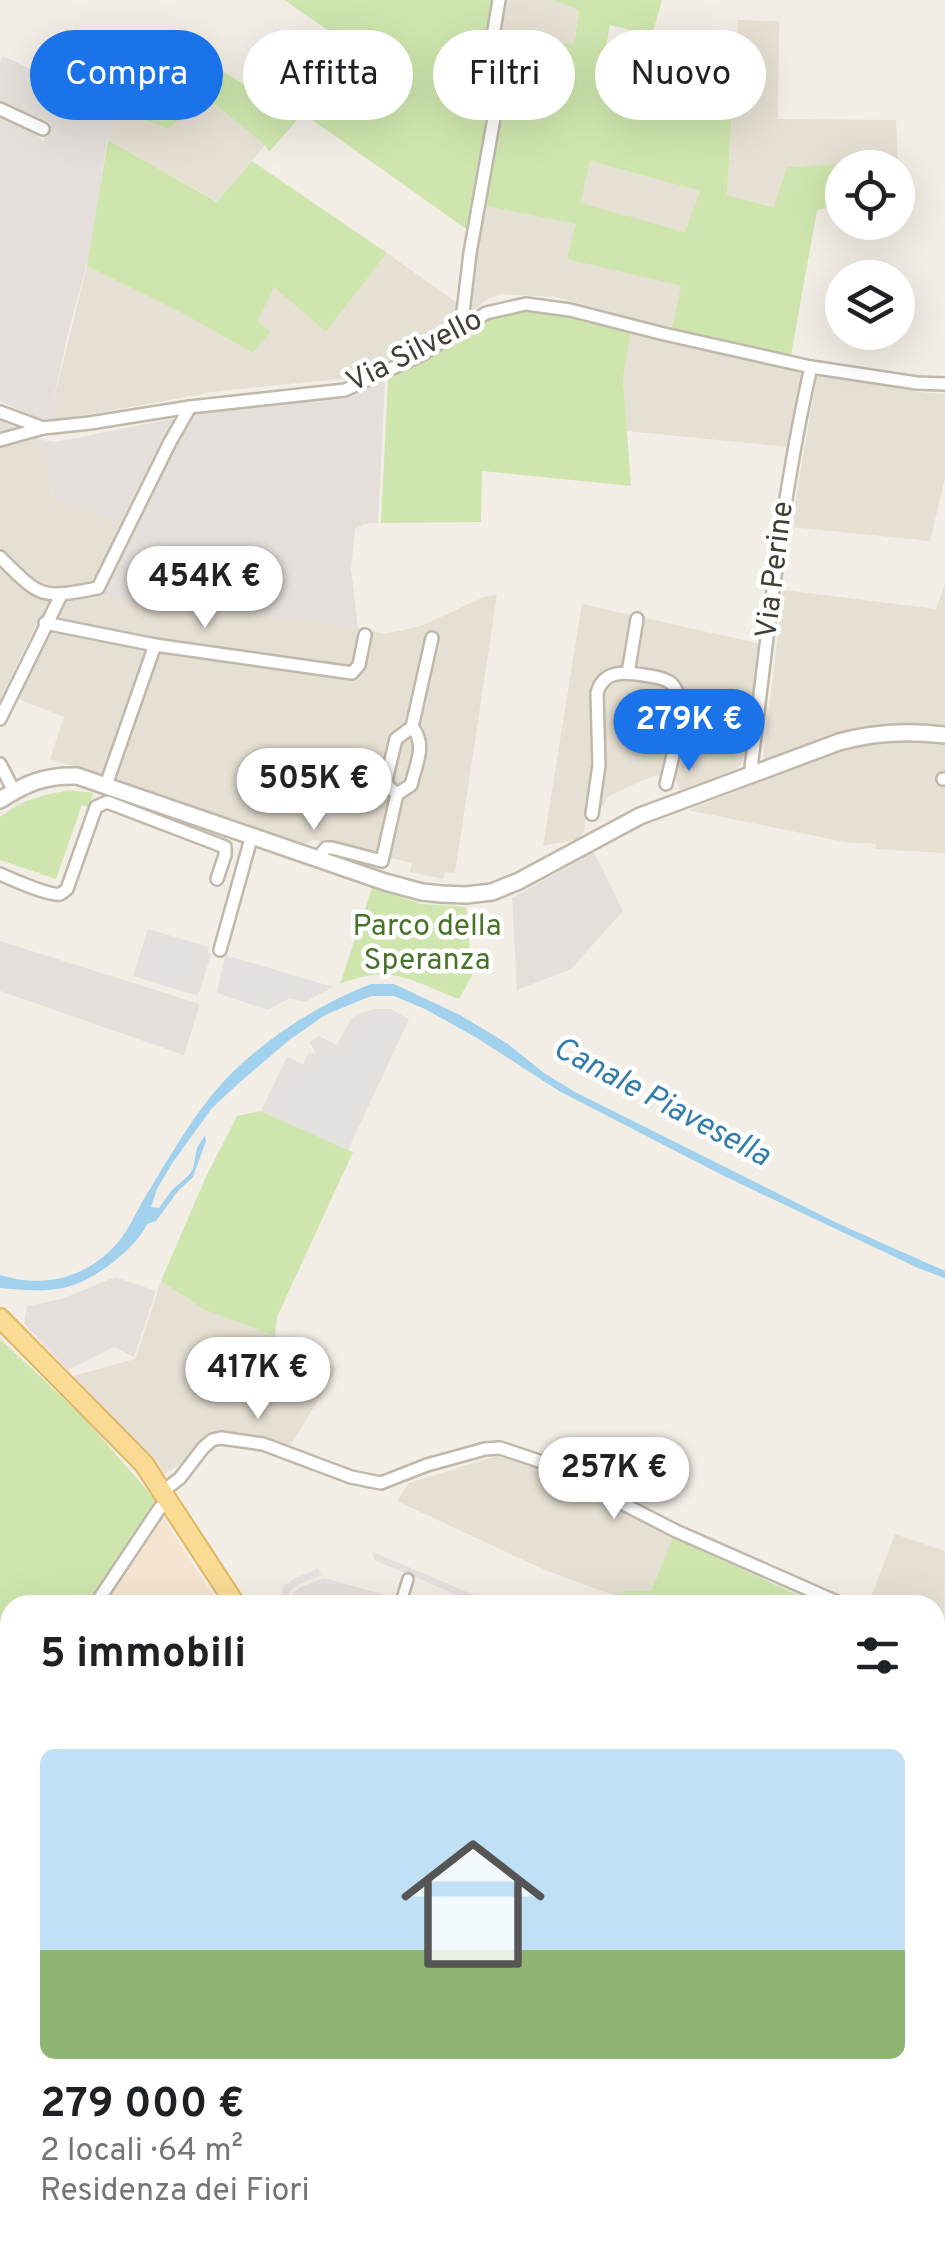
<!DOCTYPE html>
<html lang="it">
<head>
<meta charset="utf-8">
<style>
	:root { --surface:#fff; --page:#f2f2f2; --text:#202124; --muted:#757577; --accent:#1a73e8 }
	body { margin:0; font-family:Overpass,sans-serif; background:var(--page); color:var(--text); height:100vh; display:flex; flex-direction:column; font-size:38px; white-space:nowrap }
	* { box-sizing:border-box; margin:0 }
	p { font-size:32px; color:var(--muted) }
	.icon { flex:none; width:55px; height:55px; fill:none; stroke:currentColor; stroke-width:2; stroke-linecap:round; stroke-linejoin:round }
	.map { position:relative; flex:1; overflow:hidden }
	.drawer { position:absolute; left:0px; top:1595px; width:945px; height:672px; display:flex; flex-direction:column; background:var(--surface); border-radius:30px 30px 0 0; box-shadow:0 10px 40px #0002 }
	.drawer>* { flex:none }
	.banner { position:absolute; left:30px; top:30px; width:885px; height:90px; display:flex; gap:20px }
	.fabs { position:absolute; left:825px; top:150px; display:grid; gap:20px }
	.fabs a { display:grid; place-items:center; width:90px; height:90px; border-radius:50%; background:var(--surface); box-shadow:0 10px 40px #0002; font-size:50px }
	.price { position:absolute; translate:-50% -85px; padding:0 22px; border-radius:35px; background:#fff; color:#222; font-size:32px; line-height:65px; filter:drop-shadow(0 2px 5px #0008) }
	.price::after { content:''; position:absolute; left:50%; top:60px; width:30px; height:22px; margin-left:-15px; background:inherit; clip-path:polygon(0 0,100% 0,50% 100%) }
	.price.active { background:var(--accent); color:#fff }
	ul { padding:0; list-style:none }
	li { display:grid; align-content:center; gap:20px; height:530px; padding:0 40px }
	li span { display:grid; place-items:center; height:310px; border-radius:15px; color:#555 }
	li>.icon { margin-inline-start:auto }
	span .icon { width:180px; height:180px; fill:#fffc; stroke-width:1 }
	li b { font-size:42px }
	h2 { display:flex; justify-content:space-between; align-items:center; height:120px; padding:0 40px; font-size:42px }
	.tag { padding:0 35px; border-radius:45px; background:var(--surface); box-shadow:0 10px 40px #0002; font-size:35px; line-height:90px }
	.tag.active { background:var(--accent); color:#fff }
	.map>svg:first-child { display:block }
	.residential { fill:#e6dfd3 }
	.commercial { fill:#f4e4d0 }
	.industrial { fill:#e4dfda }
	.green { fill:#cee6ae; fill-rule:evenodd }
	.parking { fill:#e3e0dd }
	.water { fill:#a2d1ee }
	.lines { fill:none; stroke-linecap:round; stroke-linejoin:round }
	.pedestrian-casing { stroke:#c0b8ab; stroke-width:14 }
	.minor-casing { stroke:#c0b8ab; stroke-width:16 }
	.tertiary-casing { stroke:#c0b8ab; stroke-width:20 }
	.secondary-casing { stroke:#d1c096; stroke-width:22 }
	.primary-casing { stroke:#e0b865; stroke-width:22 }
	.pedestrian { stroke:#fff; stroke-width:9 }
	.minor { stroke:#fff; stroke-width:11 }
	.tertiary { stroke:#fff; stroke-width:15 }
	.secondary { stroke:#fdeec4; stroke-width:18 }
	.primary { stroke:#fbdb94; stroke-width:18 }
	.labels { text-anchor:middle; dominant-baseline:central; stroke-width:9; stroke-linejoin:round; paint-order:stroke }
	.street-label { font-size:30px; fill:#443e35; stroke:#fff }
	.park-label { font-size:30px; fill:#48742a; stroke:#fff }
	.water-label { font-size:32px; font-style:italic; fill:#317cad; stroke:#fff }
</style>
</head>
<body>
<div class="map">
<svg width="945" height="2267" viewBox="0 0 945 2267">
	<rect width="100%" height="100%" fill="#f2eee5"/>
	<!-- residential -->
	<g class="residential">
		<path d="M496,0H554L579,9L574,45L559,42L558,91L493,89Z"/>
		<path d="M738,20L779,21L778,119L896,120L898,162L787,167L775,207L727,195Z"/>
		<path d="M207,98L265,145L218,202L108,140L123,112L168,129Z"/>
		<path d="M590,161L700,191L685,232L581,204Z"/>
		<path d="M481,205L576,224L568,259L682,286L672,329L555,297L500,294L489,298L466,316Z"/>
		<path d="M387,253L460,305L458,326L359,377L219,391L53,421V402L87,266L180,312L253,353L270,332L256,322L274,286L326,332Z"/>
		<path d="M631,333L801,370L802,375L788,447L627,431L623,378Z"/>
		<path d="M817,375L919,392L945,394V478L930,541L791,527Z"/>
		<path d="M0,420L42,440L53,496L134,532L104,596L358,628L385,634L421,626L484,597L497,595L455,873L445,872L443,879L410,872L412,863L313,840L302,846L118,779L50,759L64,717L18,699L49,635L40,617L0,700Z"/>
		<path d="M945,584V727L908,724L864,727L833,736L763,763L783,590L936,609Z"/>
		<path d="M582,604L761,644L743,761L736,769L683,789H679L673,771L643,780L607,797L604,805L588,803L584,831L578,839L543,846Z"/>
		<path d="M901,741L945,744V853L875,849L876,844L845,842L688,810L838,752L857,747Z"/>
		<path d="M161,1281L205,1310L275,1336L337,1368L291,1445L237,1434L158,1477L73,1376L135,1359Z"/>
		<path d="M496,1456L517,1459L537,1466L673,1537L651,1591H625L616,1596L545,1570L397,1501L409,1483Z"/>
		<path d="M895,1534L945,1551L944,1619L940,1616L937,1622H935V1605H868Z"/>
		<path d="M935,1651L943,1654L945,1746L935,1741Z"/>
		<path d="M10,1741V1914L0,1913V1756Z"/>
	</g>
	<!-- commercial -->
	<path class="commercial" d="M162,1516L219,1605H101Z"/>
	<!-- industrial -->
	<g class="industrial">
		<path d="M3,56L123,112L107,141L90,253L69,329L53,401V421L38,419L0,401V115L32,131L43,141L51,123L0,102V63Z"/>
		<path d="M385,381L378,523L364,524L355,529L351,569L358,628L103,596L134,532L53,496L42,440L56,442L206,412L274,403L348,398Z"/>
		<path d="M594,852L623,911L571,969L517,990L512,898Z"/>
		<path d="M0,941L200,1004L184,1055L0,991Z"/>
		<path d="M115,1277L156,1291L134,1357L114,1347L68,1370L24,1324L27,1306L62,1299Z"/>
		<path d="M935,1960L945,1965V2112L937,2113H935Z"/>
	</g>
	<!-- green -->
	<g class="green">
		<path d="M284,0H496L493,88L557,91L559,42L574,45L579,10L554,0H662L652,35L610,25L601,73L732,110L727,195L774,207L787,167L860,163V167L842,168V205L817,210L791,355L672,329L681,286L567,259L576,224L481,205L495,145L500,94H492L485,148L469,231L304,114L351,46ZM590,161L700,191L685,232L581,203Z"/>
		<path d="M168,36L298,119L269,152L265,145L207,98L168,129L123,112Z"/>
		<path d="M108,140L217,202L252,161L387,253L326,332L274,287L257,322L271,331L253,353L180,312L87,266Z"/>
		<path d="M528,311L549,313L631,333L623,378L631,486L482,471L481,522L381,523L388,380L494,315Z"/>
		<path d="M69,790L93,793L89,807L82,805L56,879L0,860V817C21,800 43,795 69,790Z"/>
		<path d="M372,888L422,904L466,907L472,976L459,999C410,981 393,963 340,984Z"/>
		<path d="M261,1111L353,1152L277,1317L275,1336L205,1310L161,1281L205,1179L237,1116Z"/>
		<path d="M0,1339L84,1418L154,1498L155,1504L151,1513L88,1605H10V1720L0,1734Z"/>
		<path d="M673,1537L802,1597L822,1605H613L616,1596L625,1591H651Z"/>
		<path d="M718,2258H790L799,2263L797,2267H712Z"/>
	</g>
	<!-- parking -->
	<g class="parking">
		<path d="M148,929L209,947L208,953L211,955L198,996L133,976Z"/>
		<path d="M225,955L333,987L305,1002L290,998L268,1010L217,993Z"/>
		<path d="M375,1009H390L409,1019L348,1150L261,1111L287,1057L303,1065L309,1052L316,1054L310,1042L319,1036L337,1045L351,1019L359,1013Z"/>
		<path d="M373,1552L486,1600L488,1605H481L374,1560Z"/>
		<path d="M318,1568L321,1575L299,1584L290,1591L284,1605H278L284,1586L294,1579Z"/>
		<path d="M324,1578L385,1595L382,1605H289L292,1594L301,1587Z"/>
	</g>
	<!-- water -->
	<path class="water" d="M371,984H394L460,1015L508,1044L544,1073L575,1092L837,1223L945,1271V1278L918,1268L724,1176L559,1091L477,1038L425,1009L394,996H371L325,1015L288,1041L239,1083L212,1108L173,1162L157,1189L151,1207L159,1208L172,1190L188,1176L193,1169L197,1148L205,1135L206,1141L193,1177L178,1191L156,1221L147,1224C136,1249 91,1283 63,1288C43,1292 20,1290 0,1288V1275C47,1290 93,1276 123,1236C133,1221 140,1204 150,1189C172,1153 195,1112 224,1081C264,1039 317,1005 371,984Z"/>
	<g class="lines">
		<defs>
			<path id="pedestrian" d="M400,1605L408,1579"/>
			<g id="minor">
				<path d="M0,109L43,129"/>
				<path d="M465,326L463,312L470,253L494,118V30L499,0"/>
				<path d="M0,412L43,428"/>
				<path d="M0,440L43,428L90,423L190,407L345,390L421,355L486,313L526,304L570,310L664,334L811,367L917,383L945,384"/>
				<path d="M0,557C41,598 40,599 98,588L170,442L190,407"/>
				<path d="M45,623L155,645L352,673L359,665L365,635"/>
				<path d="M628,673L637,619"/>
				<path d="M0,719L61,595"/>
				<path d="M412,727C427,744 416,764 411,785L397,794L388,786L386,780L396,739Z"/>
				<path d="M412,727L432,638"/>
				<path d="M0,764L14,791"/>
				<path d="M754,774L751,768C768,634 781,499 811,367"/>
				<path d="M943,779H945"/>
				<path d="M106,785L155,645"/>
				<path d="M592,814L599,765L597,693C604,667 629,673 650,676C656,677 667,679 672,684C674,685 679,696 679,698C683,718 671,764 666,784"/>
				<path d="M318,858L326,848H332L382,861L397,794"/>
				<path d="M0,874C11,879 50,896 60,894C63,893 64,891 67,889L96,807L107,802L225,847V855L217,879"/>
				<path d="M220,950L252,835"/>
				<path d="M162,1492L180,1478L203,1448L212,1440L221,1438L263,1444L351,1477L381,1483L427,1465L485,1449L500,1448L542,1462L676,1531L844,1605"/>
				<path d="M95,1605L159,1509L168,1500"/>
				<path d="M935,1631L945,1633"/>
				<path d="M0,1745L10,1730"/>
				<path d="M0,2075L10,2081"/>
				<path d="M0,2256L10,2240"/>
				<path d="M305,2258L321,2267"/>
				<path d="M67,2267L72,2258"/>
				<path d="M162,2267L167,2258"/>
			</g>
			<path id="tertiary" d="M0,800C27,783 45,775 77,776L385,882L422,892L441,894L466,895L492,892L519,881L640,816L839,742C876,732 908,731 945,735"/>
			<path id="secondary" d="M935,2122L945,2121"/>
			<g id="primary">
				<path d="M0,1318L144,1464L236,1605"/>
				<path d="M0,1926L10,1927"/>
				<path d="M935,2133L945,2136"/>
			</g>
		</defs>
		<!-- pedestrian casing -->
		<use href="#pedestrian" class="pedestrian-casing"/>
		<!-- minor casing -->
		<use href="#minor" class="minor-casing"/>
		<!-- tertiary casing -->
		<use href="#tertiary" class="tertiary-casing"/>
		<!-- secondary casing -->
		<use href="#secondary" class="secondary-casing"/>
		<!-- primary casing -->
		<use href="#primary" class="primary-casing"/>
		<!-- pedestrian -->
		<use href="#pedestrian" class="pedestrian"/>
		<!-- minor -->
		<use href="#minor" class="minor"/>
		<!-- tertiary -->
		<use href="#tertiary" class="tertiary"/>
		<!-- secondary -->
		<use href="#secondary" class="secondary"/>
		<!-- primary -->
		<use href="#primary" class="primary"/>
	</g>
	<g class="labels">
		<!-- street labels -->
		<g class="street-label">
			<text transform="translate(415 352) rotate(-27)">Via Silvello</text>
			<text transform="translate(776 570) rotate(-83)">Via Perine</text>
		</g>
		<!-- park labels -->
		<g class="park-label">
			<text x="427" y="927">Parco della<tspan x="427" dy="34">Speranza</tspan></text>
		</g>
		<!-- water labels -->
		<g class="water-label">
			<text transform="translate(661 1103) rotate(28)">Canale Piavesella</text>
		</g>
	</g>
</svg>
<div class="fabs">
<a><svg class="icon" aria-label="locate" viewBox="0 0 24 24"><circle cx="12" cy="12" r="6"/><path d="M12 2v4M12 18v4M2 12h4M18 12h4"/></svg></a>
<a><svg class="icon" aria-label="layers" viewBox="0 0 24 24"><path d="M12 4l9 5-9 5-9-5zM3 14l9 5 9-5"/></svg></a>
</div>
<b class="price" style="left:205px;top:631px">454K €</b>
<b class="price active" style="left:689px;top:774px">279K €</b>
<b class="price" style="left:314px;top:833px">505K €</b>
<b class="price" style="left:258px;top:1422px">417K €</b>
<b class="price" style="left:614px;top:1522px">257K €</b>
<div class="banner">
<a class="tag active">Compra</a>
<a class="tag">Affitta</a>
<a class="tag">Filtri</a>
<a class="tag">Nuovo</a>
</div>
<section class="drawer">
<h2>5 immobili<svg class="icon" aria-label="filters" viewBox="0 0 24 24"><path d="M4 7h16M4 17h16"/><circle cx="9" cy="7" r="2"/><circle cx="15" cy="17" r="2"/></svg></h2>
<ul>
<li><span style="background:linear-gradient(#bfe0f5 65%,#8fb573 0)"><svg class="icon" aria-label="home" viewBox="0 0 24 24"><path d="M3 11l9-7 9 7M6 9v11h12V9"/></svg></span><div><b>279 000 €</b><p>2 locali · 64 m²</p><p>Residenza dei Fiori</p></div></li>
</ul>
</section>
</div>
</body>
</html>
